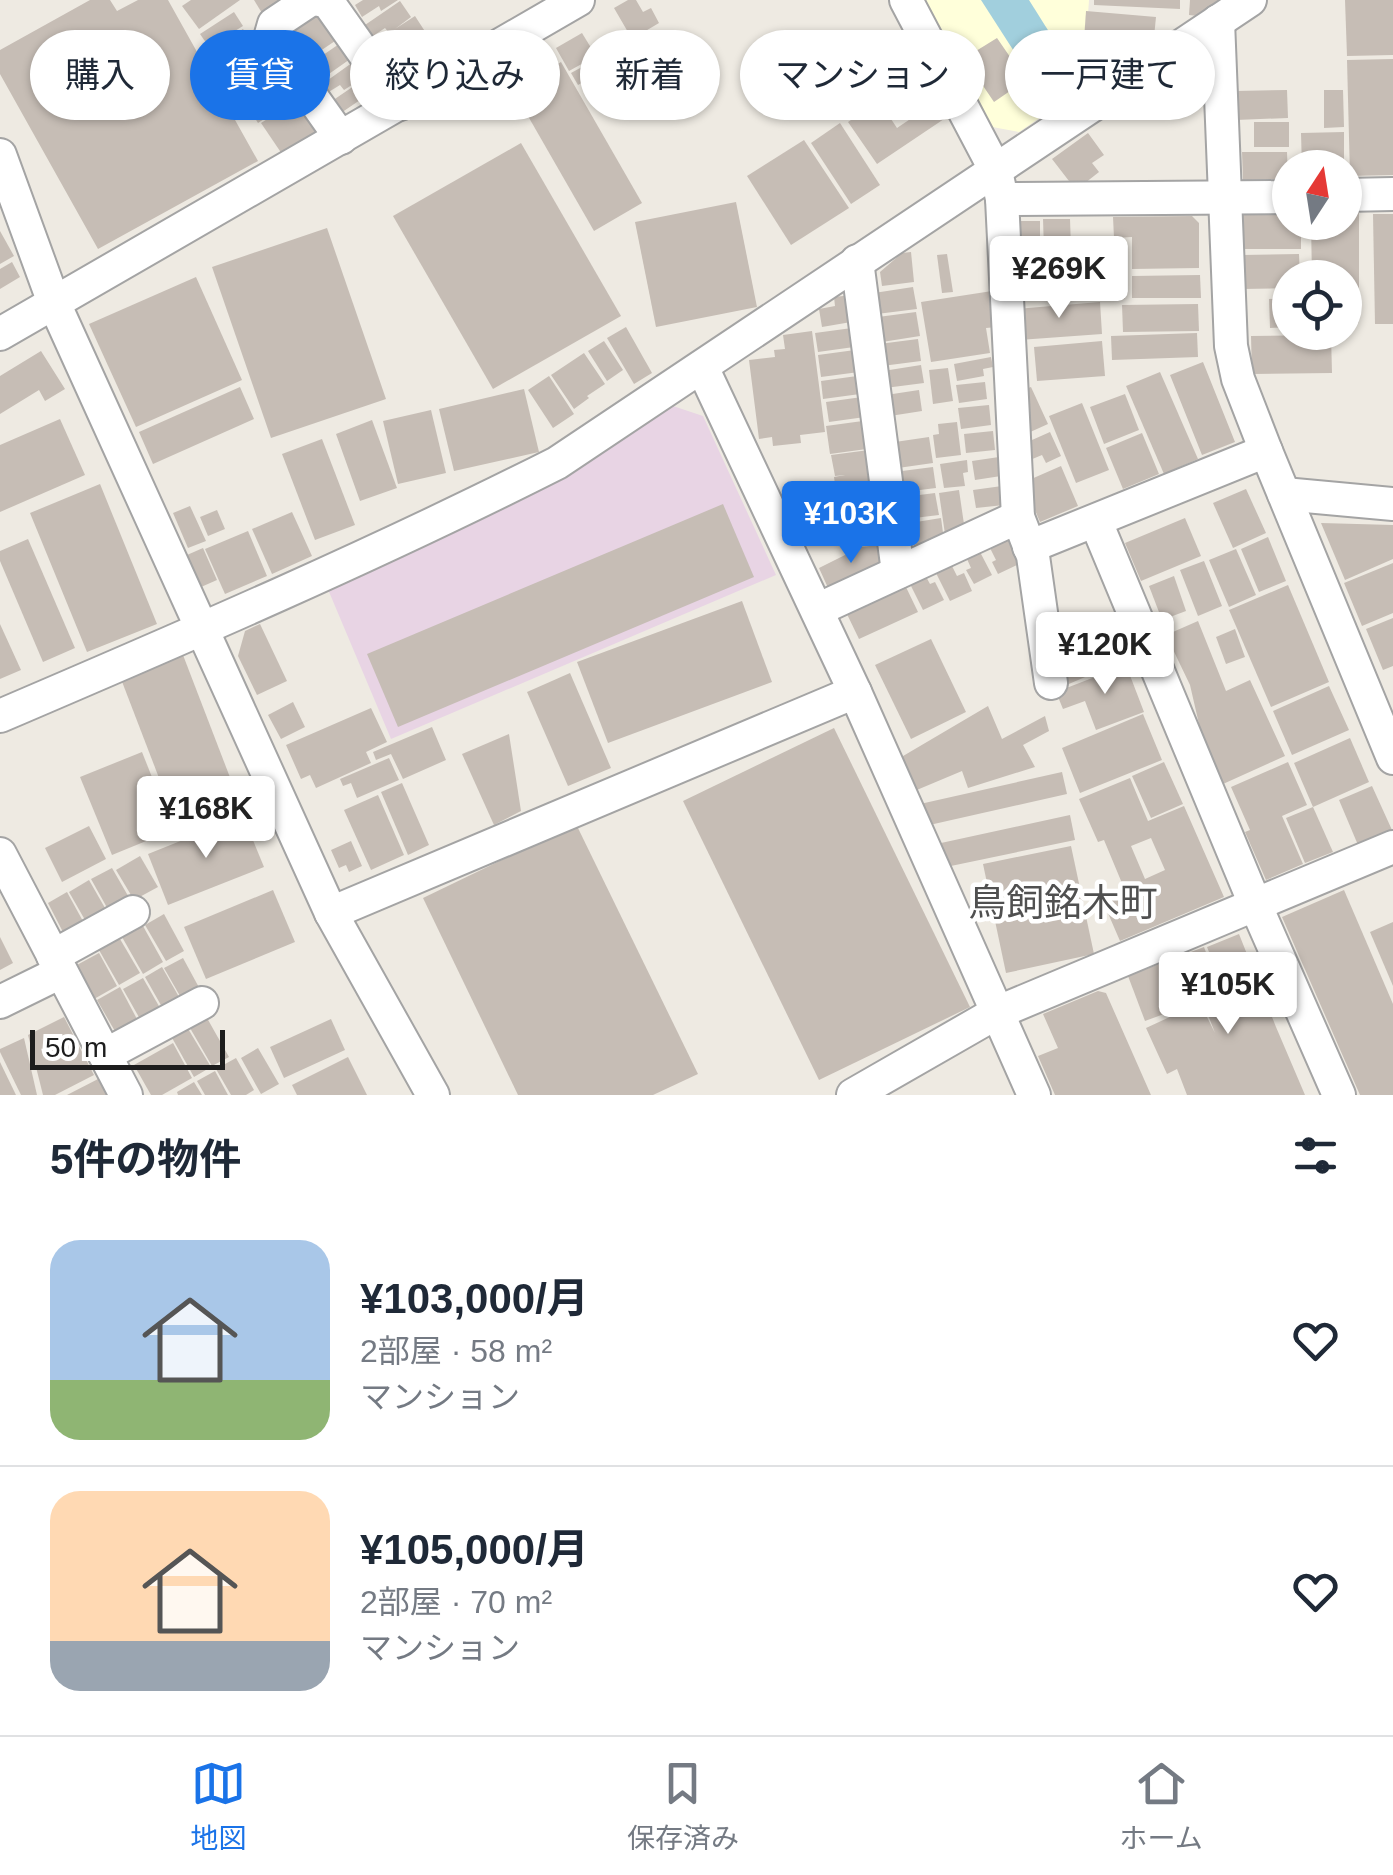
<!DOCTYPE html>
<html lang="ja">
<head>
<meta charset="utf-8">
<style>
	:root { --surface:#fff; --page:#f2f2f3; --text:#1f2937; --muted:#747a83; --line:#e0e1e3; --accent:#1a73e8 }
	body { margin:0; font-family:Arial,"Noto Sans JP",sans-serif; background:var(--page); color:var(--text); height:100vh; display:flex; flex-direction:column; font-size:38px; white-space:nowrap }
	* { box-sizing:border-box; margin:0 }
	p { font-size:32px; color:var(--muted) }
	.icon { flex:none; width:55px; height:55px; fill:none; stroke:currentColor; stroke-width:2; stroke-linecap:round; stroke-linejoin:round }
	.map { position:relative; height:1095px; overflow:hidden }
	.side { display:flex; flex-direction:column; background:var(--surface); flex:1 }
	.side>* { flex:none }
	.guide { position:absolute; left:30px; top:30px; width:1335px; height:90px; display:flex; gap:20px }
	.needle { width:65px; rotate:12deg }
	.controls { position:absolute; left:1272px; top:150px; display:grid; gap:20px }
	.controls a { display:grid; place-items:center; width:90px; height:90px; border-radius:50%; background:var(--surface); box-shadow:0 2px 8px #0004; font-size:50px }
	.scale { position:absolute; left:30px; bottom:25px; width:195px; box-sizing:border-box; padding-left:10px; border:5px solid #1d1d1d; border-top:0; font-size:28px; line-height:35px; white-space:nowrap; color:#1d1d1d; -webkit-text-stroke:8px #fff; paint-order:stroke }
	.price { position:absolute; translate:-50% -85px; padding:0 22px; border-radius:10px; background:#fff; color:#222; font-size:32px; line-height:65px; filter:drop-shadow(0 2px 5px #0008) }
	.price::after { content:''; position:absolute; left:50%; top:60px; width:30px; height:22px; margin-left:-15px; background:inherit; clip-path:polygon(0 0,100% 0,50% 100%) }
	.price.selected { background:var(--accent); color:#fff }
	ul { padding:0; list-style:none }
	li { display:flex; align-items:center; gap:30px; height:250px; padding:0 50px }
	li+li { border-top:2px solid var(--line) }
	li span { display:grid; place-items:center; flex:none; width:280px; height:200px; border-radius:30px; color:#555 }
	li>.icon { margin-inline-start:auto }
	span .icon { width:120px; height:120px; fill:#fffc; stroke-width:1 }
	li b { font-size:42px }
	h2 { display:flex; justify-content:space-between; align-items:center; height:120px; padding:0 50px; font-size:42px }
	.chip { padding:0 35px; border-radius:45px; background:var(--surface); box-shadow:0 2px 8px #0004; font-size:35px; line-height:90px }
	.chip.selected { background:var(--accent); color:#fff }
	.tabs { display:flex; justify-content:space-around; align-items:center; height:140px; border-top:2px solid var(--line); background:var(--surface); font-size:28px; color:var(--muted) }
	.tabs a { display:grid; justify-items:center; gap:5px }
	.tabs .selected { color:var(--accent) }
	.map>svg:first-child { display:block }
	.industrial { fill:#e8d4e4 }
	.education { fill:#ffffda }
	.water { fill:#a1cfdd }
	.building { fill:#c6bdb5; fill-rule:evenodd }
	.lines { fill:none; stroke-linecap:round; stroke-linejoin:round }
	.minor-casing { stroke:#a4a4a4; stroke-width:36 }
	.minor { stroke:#fff; stroke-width:32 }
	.labels { text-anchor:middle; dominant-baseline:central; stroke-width:9; stroke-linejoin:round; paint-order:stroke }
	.neighbourhood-label { font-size:38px; fill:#505050; stroke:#fff }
</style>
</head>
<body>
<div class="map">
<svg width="1393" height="1095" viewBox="0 0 1393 1095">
	<rect width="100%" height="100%" fill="#eeeae2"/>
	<!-- industrial -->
	<path class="industrial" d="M673,406L703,416L776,575L391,739L327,587L539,489Z"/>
	<!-- education -->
	<path class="education" d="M925,0H1089L1083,88L1019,132L987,126Z"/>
	<!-- water -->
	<path class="water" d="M981,0H1029L1051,35L1017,56Z"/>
	<!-- building -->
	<g class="building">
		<path d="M90,0H110L117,11L138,0H168L258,161L98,249L0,74V50Z"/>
		<path d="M191,0H240L199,29L182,6Z"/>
		<path d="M254,0H293L265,18Z"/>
		<path d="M363,0H398L381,11L379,6L362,17L355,5Z"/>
		<path d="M628,0H636L643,12L651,8L659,23L632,39L614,8Z"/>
		<path d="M1094,0H1180V9L1094,5Z"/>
		<path d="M1190,0H1225L1198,16L1189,15Z"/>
		<path d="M1345,0H1393V55L1347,56Z"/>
		<path d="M400,1L411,17L395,29L415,16L426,33L406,46L402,41L388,51L380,39L389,33L385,28L373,36L365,25Z"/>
		<path d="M1086,11L1156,17L1153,47L1084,40Z"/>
		<path d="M234,12L243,26L209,47L200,34Z"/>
		<path d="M316,13L335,41L301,64L286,43L295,37L291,30Z"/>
		<path d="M243,29L250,39L235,49L239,54L220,66L210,50Z"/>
		<path d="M582,33L596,56L569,71L556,48Z"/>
		<path d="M427,35L437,48L428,54L434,62L410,78L404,70L401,73L392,59Z"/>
		<path d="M665,35L673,49L653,60L645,45Z"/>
		<path d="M997,38L1026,80L994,102L969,65L980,58L976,51Z"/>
		<path d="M342,42L353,57L326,76L321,69L316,72L310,64Z"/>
		<path d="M1089,46L1122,48L1121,61L1088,58Z"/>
		<path d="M253,48L264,65L234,85L222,68Z"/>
		<path d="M676,50L687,68L664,83L653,64Z"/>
		<path d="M602,56L609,68L578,85L571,73Z"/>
		<path d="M1393,59V175L1350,176L1347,60Z"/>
		<path d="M356,60L366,76L344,90L340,85L327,93L321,85Z"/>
		<path d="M561,62L642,203L594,231L513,90Z"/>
		<path d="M1088,64L1108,65V77L1102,82L1087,81Z"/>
		<path d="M268,65L279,81L245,103L235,88Z"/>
		<path d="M370,75L382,93L363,105L360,100L338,115L329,103Z"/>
		<path d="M276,87L287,104L258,123L247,105Z"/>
		<path d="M1287,90L1288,118L1236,120L1235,91Z"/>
		<path d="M1324,90H1343L1344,127L1324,128Z"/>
		<path d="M299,99L321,128L282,154L261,123Z"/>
		<path d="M879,101L897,128L934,103L944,119L877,164L848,122Z"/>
		<rect x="1254" y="122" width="35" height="25"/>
		<path d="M840,123L880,185L851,204L811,143Z"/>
		<path d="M1344,132V168H1302L1301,133Z"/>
		<path d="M1088,133L1104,155L1092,163L1099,172L1085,183L1069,181L1052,159Z"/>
		<path d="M804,140L849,208L791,245L747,176Z"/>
		<path d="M521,143L621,316L493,389L393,216Z"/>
		<path d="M1242,152H1287L1288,179L1243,180Z"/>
		<path d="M736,202L757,307L656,327L635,222Z"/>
		<path d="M1345,211H1359V323L1345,324V278H1312L1311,222H1345Z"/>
		<path d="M1373,214H1393V324H1375Z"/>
		<path d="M1243,215H1290V222H1301V249H1243Z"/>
		<path d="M1192,216L1199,223V268L1132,269V237L1114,238L1113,217Z"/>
		<path d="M1043,219H1070L1071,248L1044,249Z"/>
		<path d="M1019,221H1040V248H1020Z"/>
		<path d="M327,228L386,399L271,438L212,267Z"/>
		<path d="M0,231L14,256L0,264Z"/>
		<path d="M1074,236H1094V257L1124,256L1125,299L1076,300Z"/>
		<path d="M911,252L914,282L882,286L880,272L902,253Z"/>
		<path d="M1071,252V273L1034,274V253Z"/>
		<path d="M947,254L953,292L942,293L937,255Z"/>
		<path d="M1299,254L1300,278H1290V288L1242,289V255Z"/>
		<path d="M12,262L20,277L0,289V269Z"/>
		<path d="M1200,275L1201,298H1132V276Z"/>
		<path d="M196,277L242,380L136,427L89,324Z"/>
		<path d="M1071,278L1072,297L1019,300L1018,280Z"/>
		<path d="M913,287L917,309L877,314L874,293Z"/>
		<path d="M992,291L997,327L986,328L990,353L931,362L921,302Z"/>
		<path d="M852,295L857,321L822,327L819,309L835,306L834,297Z"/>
		<path d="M1290,298V327L1270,328L1269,299Z"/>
		<path d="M1100,302L1102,334L1019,340L1016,309Z"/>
		<path d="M1198,304L1199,331L1123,332L1122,305Z"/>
		<path d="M916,312L920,336L882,342L878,317Z"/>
		<path d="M626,327L652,373L634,384L607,338Z"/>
		<path d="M852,328L854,347L818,352L815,333Z"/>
		<path d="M812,331L825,432L800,435L801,443L773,446L772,437L759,439L749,360L775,357L774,350L785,349L783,335Z"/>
		<path d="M1197,333L1198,357L1112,360L1111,336Z"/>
		<path d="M1331,335L1332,373L1252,374L1251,336Z"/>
		<path d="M918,339L921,361L882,366L879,344Z"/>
		<path d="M604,341L623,370L607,381L588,351Z"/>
		<path d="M1102,341L1105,376L1037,381L1034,347Z"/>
		<path d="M855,350L859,372L821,377L818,355Z"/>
		<path d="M41,351L65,389L45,401L39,390L0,414V376Z"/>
		<path d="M584,353L605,384L587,396L589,398L574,409L551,375Z"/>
		<path d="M991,357L993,367L983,369L984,376L957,381L954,364Z"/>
		<path d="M1203,362L1235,442L1202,455L1170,375Z"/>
		<path d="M921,365L924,383L885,388L883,371Z"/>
		<path d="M948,368L953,401L933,404L929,370Z"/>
		<path d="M1160,372L1198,459L1164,474L1126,386Z"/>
		<path d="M549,376L574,414L553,428L528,390Z"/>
		<path d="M857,376L860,394L823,399L821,381Z"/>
		<path d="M985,382L987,399L959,403L956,385Z"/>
		<path d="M240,387L254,419L153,464L139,432Z"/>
		<path d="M1031,387L1048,424L1028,433L1020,391Z"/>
		<path d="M524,389L539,452L454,471L439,409Z"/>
		<path d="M919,390L922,411L890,416L886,395Z"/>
		<path d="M1125,394L1139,430L1104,444L1090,407Z"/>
		<path d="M862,397L865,417L829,422L826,402Z"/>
		<path d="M1082,403L1109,470L1076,483L1049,416Z"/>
		<path d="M989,405L991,425L961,429L958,408Z"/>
		<path d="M431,410L446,473L398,484L383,421Z"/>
		<path d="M60,419L85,475L0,512V445Z"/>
		<path d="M372,420L397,488L360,501L336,434Z"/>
		<path d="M870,420L874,448L830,454L826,426Z"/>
		<path d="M957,422L961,455L936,458L933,435L939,434L938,424Z"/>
		<path d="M993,431L995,450L966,453L964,434Z"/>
		<path d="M1050,432L1061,456L1046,463L1042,455L1030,460L1023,444Z"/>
		<path d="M1142,433L1159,474L1123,489L1106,448Z"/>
		<path d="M929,437L933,463L898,468L895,442Z"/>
		<path d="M322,439L355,525L315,540L282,454Z"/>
		<path d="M869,450L875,493L837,499L834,477L845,475L835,476L831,455Z"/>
		<path d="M999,457L1001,476L975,480L972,461Z"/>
		<path d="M967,460L968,472L963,473L965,486L944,488L940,464Z"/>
		<path d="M1061,466L1078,506L1040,522L1032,503L1035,502L1031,492L1034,491L1029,480Z"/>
		<path d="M933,467L936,488L904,492L902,471Z"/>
		<path d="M100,484L157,624L87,652L30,513Z"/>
		<path d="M1002,486L1004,505L976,508L973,490Z"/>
		<path d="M1246,489L1266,533L1233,548L1213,503Z"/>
		<path d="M959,490L965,531L945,534L939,493Z"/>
		<path d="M935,493L939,515L906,519L904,497Z"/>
		<path d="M874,495L877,519L840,524L836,501Z"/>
		<path d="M723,504L754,577L398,727L367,654Z"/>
		<path d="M190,506L206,541L188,548L173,513Z"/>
		<path d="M217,510L225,529L208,536L200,517Z"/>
		<path d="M292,512L312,556L272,574L252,529Z"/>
		<path d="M941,518L944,540L913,545L910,523Z"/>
		<path d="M1185,518L1201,556L1141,581L1125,543Z"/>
		<path d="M871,522L874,541L844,546L841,526Z"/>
		<path d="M1321,523L1393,525V559L1345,580Z"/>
		<path d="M248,531L267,576L225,594L205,549Z"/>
		<path d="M1268,537L1286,581L1259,592L1241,549Z"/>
		<path d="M28,539L75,648L43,662L0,561V551Z"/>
		<path d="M1008,539L1021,563L998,574L992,562L996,560L990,548Z"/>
		<path d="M878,545L881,565L829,590L819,568L847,554L845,549Z"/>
		<path d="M203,548L217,580L201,587L187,555Z"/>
		<path d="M1236,549L1256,595L1229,607L1209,560Z"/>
		<path d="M980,552L992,575L974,584L966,570L971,568L967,559Z"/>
		<path d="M1204,561L1222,606L1198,616L1180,570Z"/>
		<path d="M1393,563V613L1362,626L1344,583Z"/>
		<path d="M952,566L957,576L964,573L972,591L950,601L936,573Z"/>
		<path d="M924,573L930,584L935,582L944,600L923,610L908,580Z"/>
		<path d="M1174,576L1186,611L1162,620L1149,586Z"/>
		<path d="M904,583L918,612L859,639L845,610Z"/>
		<path d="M1288,585L1329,682L1271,707L1229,610Z"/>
		<path d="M742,601L772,682L608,743L577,662Z"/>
		<path d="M1102,615L1125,660L1057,689L1055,635Z"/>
		<path d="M1393,618V666L1383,670L1366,629Z"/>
		<path d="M1198,621L1226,691L1250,680L1285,756L1223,784L1202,737L1190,685L1166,635Z"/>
		<path d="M0,624L21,670L0,679Z"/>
		<path d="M260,624L287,681L257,695L238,656L245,631Z"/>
		<path d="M1235,629L1245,657L1226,664L1216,637Z"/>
		<path d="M931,639L966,712L911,739L875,665Z"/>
		<path d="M183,655L236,793L174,817L121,679Z"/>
		<path d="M1126,665L1144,712L1096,730L1085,701L1063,709L1056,692Z"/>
		<path d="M570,673L611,768L568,786L527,692Z"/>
		<path d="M1329,686L1349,730L1292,755L1273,711Z"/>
		<path d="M293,702L305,727L281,739L268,715Z"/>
		<path d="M988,706L1002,739L1045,716L1049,731L1023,745L1035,767L968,788L962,771L912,792L898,759Z"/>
		<path d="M371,708L387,742L366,752L371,763L316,788L310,775L301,779L286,745Z"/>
		<path d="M1143,714L1162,760L1080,793L1062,748Z"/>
		<path d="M432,727L446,760L403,779L391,754L376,760L373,752Z"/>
		<path d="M834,728L970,1007L819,1080L683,801Z"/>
		<path d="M509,734L521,811L494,825L462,754Z"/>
		<path d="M1350,738L1369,782L1313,807L1294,763Z"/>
		<path d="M142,752L173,830L112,855L80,777Z"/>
		<path d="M389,758L399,780L357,798L351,783L343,786L340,779Z"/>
		<path d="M1164,762L1183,804L1151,818L1132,776Z"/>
		<path d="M1288,762L1307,805L1282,816L1303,864L1266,880L1245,832L1250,830L1231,787Z"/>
		<path d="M1062,772L1067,794L925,826L920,804Z"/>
		<path d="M1130,778L1148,821L1184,806L1224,897L1120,941L1101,897L1124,888L1104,840L1098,842L1079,799ZM1151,838L1165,870L1145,879L1131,846Z"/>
		<path d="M402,783L429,845L408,855L381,792Z"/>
		<path d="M1372,786L1392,830L1358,845L1339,800Z"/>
		<path d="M378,795L404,855L371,870L344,810Z"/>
		<path d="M1313,807L1333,852L1305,863L1286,818Z"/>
		<path d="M1070,815L1075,840L946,867L941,843Z"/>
		<path d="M243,816L264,867L168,905L148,854Z"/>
		<path d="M576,824L698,1074L653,1095H518L423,898Z"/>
		<path d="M89,826L106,859L62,882L45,848Z"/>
		<path d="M351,841L362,866L349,872L346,865L339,868L331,850Z"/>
		<path d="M1071,846L1094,954L1006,973L983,864Z"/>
		<path d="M140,856L158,887L134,900L116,870Z"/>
		<path d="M112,868L131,901L110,913L91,879Z"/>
		<path d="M89,880L109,915L89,927L69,892Z"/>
		<path d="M273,890L295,942L206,979L184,927Z"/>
		<path d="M1344,890L1393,1004V1095H1360L1282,917Z"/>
		<path d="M67,892L84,923L64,934L48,903Z"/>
		<path d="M164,914L184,951L166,961L145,925Z"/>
		<path d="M1393,922V986L1370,932Z"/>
		<path d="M143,926L163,962L143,974L122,937Z"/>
		<path d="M1239,934L1276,1027L1305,1095H1187L1177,1069L1167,1074L1146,1028L1200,1003L1215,1033L1203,1002L1228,992H1225L1207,947Z"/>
		<path d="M0,937L13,963L0,970Z"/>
		<path d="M120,939L140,973L119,985L99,950Z"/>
		<path d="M1204,947L1221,993L1145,1021L1128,976Z"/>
		<path d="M99,953L117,986L94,999L75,966Z"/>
		<path d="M183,958L202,993L184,1003L164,968Z"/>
		<path d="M162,967L183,1004L166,1014L145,977Z"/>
		<path d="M143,978L160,1008L140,1019L123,989Z"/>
		<path d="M120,987L138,1021L116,1033L97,1000Z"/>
		<path d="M1098,991L1106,993L1151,1095H1055L1038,1056L1058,1048L1043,1014Z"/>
		<path d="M64,1017L94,1075L55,1095H43L28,1035Z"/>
		<path d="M207,1018L229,1057L212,1066L190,1028Z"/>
		<path d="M331,1019L345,1050L284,1078L270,1047Z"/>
		<path d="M187,1027L211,1067L194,1077L171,1036Z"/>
		<path d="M24,1038L37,1095H21L0,1052V1049Z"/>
		<path d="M173,1043L192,1078L162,1095H151L134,1065Z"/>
		<path d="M258,1048L279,1084L261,1094L241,1058Z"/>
		<path d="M348,1057L367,1095H297L292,1085Z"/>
		<path d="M236,1058L254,1090L246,1095H231L216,1069Z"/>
		<path d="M0,1062L16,1095H0Z"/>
		<path d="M215,1071L228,1095H205L197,1081Z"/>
		<path d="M100,1078L108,1095H67Z"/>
		<path d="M194,1082L202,1095H178L177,1092Z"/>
	</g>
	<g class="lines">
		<defs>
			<g id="minor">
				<path d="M310,0L274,24L270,38L341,138"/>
				<path d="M319,0L328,2L400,104"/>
				<path d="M906,0L996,171L1002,199L1018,517L1033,556L1051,683"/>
				<path d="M1218,21L1231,346L1238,379L1266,451L1393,758"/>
				<path d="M0,155L54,303L331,913L433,1095"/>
				<path d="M1345,195L1393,194"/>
				<path d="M1002,199L1290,197"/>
				<path d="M857,261L898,572"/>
				<path d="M0,334L578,0"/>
				<path d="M702,367L855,692L1034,1095"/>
				<path d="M1284,494L1393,504"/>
				<path d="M1096,522L1255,904L1339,1095"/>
				<path d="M1029,547L1266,451"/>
				<path d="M817,610L1018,517"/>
				<path d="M0,716C187,636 375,555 557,463L1250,0"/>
				<path d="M0,854L126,1095"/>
				<path d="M331,913L855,692"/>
				<path d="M53,956L133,912"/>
				<path d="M0,1002L61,972"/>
				<path d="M105,1055L202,1003"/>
				<path d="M853,1095L996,1013L1393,847"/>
			</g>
		</defs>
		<!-- minor casing -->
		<use href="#minor" class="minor-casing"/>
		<!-- minor -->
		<use href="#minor" class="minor"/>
	</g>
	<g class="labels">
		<!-- neighbourhood labels -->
		<g class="neighbourhood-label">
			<text x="1063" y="903">鳥飼銘木町</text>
		</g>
	</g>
</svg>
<div class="controls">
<a><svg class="needle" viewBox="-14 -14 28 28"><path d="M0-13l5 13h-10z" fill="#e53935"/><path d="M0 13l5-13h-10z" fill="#747a83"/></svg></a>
<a><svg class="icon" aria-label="locate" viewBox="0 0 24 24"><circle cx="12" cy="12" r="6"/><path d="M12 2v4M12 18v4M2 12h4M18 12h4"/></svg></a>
</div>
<div class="scale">50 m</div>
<b class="price" style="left:1059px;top:321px">¥269K</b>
<b class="price selected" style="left:851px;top:566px">¥103K</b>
<b class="price" style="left:1105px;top:697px">¥120K</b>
<b class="price" style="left:206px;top:861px">¥168K</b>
<b class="price" style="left:1228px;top:1037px">¥105K</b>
<div class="guide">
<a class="chip">購入</a>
<a class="chip selected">賃貸</a>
<a class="chip">絞り込み</a>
<a class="chip">新着</a>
<a class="chip">マンション</a>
<a class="chip">一戸建て</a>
</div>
</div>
<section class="side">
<h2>5件の物件<svg class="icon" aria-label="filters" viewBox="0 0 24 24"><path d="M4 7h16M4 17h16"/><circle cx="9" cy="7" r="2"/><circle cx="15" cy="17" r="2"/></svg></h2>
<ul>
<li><span style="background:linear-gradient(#a9c7e8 70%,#8fb573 0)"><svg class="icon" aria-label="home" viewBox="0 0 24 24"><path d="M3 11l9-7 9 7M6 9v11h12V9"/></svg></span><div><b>¥103,000/月</b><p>2部屋 · 58 m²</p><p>マンション</p></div><svg class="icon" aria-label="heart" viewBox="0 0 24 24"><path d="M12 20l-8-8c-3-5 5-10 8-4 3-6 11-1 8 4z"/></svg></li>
<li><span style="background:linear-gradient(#ffd9b3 75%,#9aa5b1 0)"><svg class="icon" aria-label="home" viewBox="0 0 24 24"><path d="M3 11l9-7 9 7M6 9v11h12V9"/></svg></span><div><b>¥105,000/月</b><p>2部屋 · 70 m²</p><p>マンション</p></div><svg class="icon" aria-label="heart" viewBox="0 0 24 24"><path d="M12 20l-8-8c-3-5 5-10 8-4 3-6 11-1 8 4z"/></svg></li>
</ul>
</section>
<nav class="tabs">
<a class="selected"><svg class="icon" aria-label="map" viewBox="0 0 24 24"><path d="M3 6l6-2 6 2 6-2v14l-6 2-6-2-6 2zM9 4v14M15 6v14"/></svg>地図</a>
<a><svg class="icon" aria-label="saved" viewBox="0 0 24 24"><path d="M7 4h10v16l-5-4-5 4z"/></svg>保存済み</a>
<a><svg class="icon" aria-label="home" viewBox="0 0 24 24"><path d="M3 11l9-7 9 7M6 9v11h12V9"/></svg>ホーム</a>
</nav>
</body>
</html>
